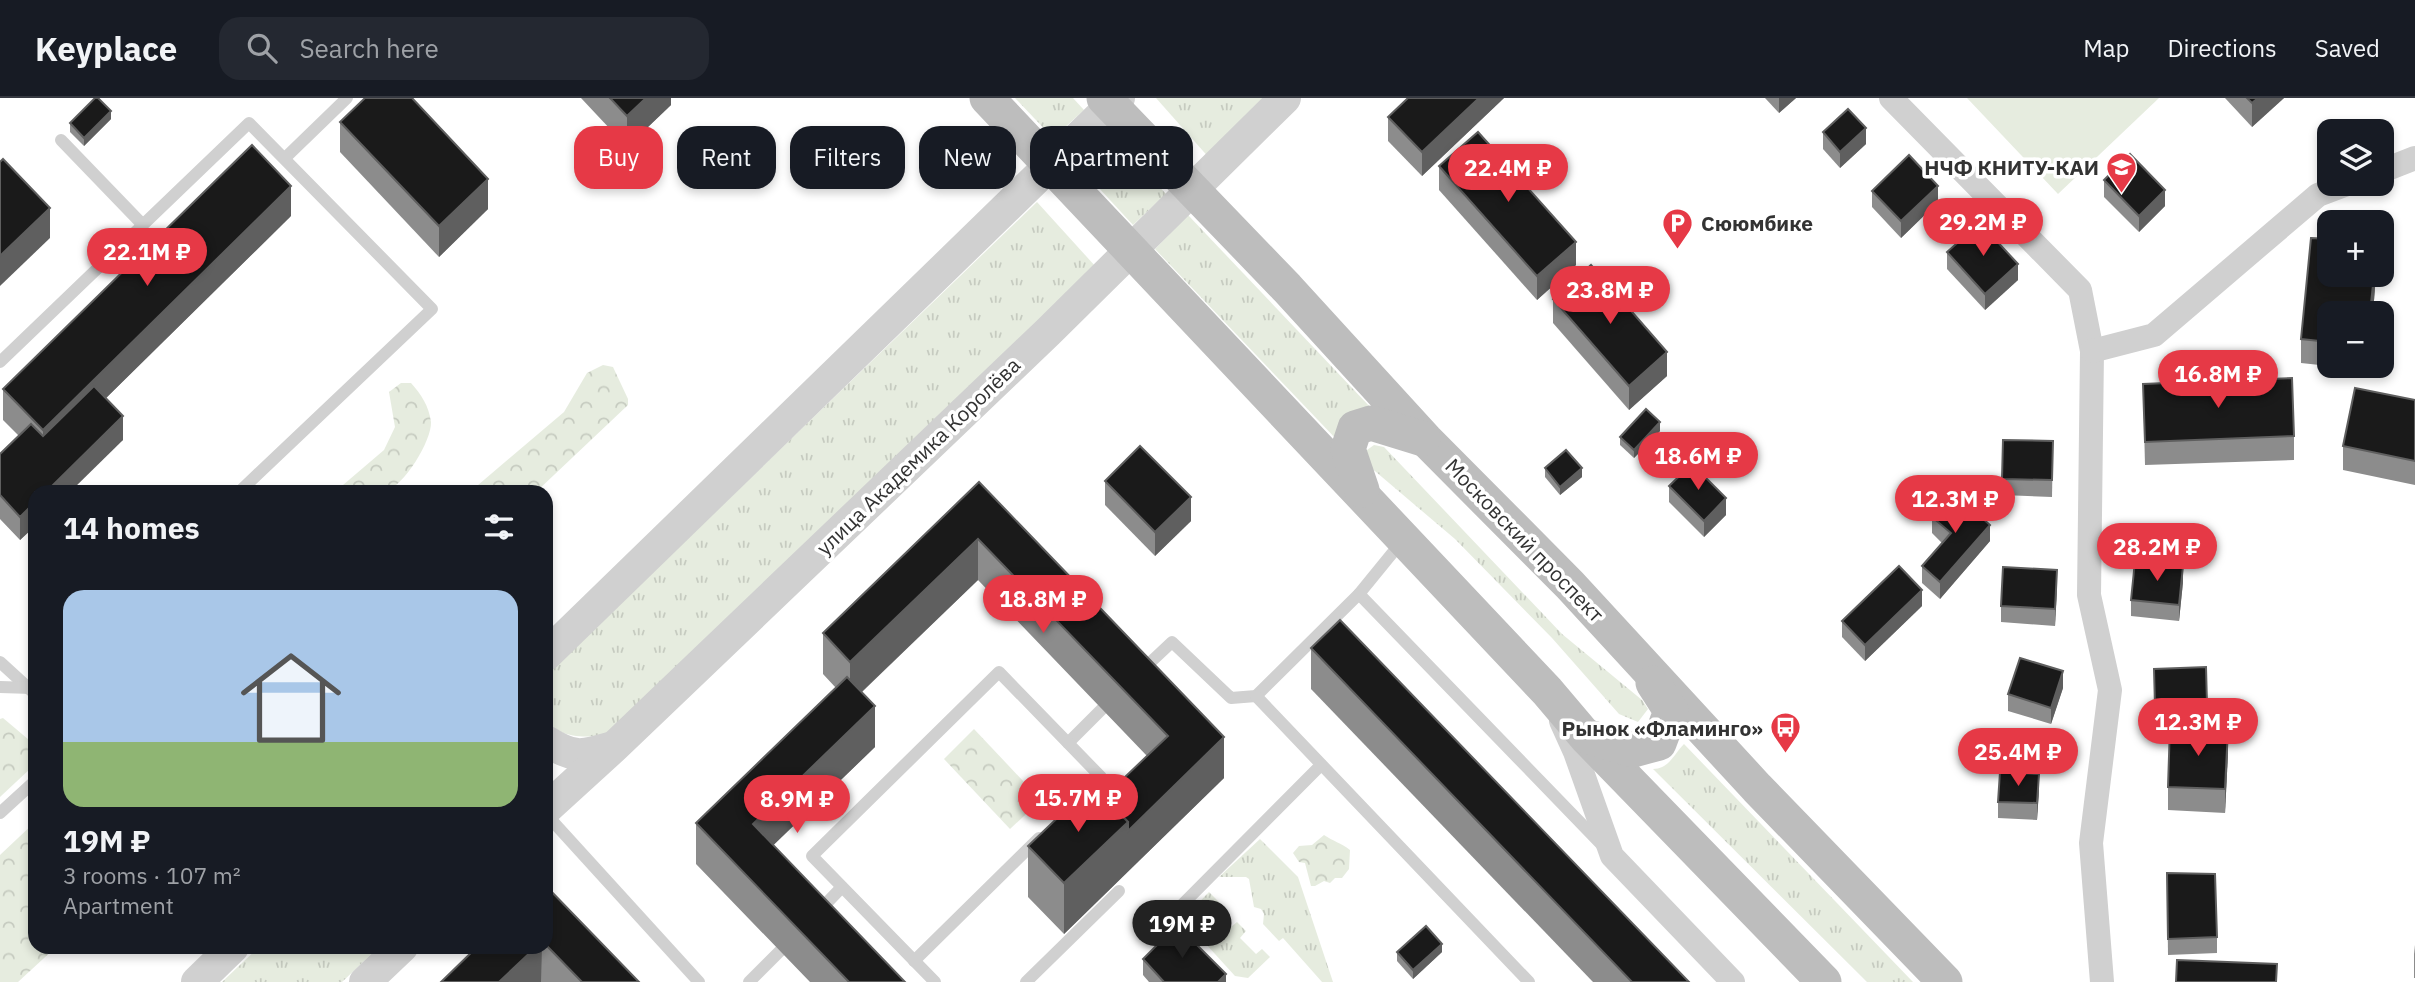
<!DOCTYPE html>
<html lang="en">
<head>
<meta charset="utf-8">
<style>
	:root { --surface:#171b24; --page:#242831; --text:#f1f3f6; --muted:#9ea1a6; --line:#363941; --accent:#e63946 }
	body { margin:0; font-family:"IBM Plex Sans",sans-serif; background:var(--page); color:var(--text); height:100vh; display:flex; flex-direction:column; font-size:26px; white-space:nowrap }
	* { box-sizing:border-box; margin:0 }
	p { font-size:23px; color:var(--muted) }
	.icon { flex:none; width:38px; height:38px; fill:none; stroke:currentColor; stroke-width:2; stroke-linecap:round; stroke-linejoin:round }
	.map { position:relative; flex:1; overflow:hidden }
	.details { position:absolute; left:28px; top:387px; width:525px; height:469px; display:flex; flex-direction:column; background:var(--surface); border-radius:21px; box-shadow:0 4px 10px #0003 }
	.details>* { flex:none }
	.banner { position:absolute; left:574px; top:28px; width:665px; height:63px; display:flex; gap:14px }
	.controls { position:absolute; left:2317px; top:21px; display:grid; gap:14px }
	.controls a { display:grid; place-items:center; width:77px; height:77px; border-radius:14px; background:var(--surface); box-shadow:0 4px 10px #0003; font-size:35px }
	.price { position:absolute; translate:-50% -60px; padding:0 16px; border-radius:24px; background:var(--accent); color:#fff; font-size:23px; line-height:46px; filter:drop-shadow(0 2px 4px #0008) }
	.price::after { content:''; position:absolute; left:50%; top:42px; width:21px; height:16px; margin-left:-10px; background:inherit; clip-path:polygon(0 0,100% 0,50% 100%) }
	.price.selected { background:#222; color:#fff }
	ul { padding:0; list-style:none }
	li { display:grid; align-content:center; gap:14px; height:371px; padding:0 35px }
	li+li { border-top:2px solid var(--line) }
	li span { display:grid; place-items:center; height:217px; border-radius:21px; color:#555 }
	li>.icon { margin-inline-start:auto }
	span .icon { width:126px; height:126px; fill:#fffc; stroke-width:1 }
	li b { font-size:30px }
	h2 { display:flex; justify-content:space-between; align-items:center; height:84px; padding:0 35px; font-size:30px }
	.chip { padding:0 24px; border-radius:21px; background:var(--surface); box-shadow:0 4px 10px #0003; font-size:24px; line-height:63px }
	.chip.selected { background:var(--accent); color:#fff }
	header { display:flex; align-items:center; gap:42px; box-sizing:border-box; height:98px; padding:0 35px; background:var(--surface); border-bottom:2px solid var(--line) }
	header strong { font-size:33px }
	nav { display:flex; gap:38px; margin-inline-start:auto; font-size:24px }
	.search { width:490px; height:63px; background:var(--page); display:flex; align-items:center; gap:18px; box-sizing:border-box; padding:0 24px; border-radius:21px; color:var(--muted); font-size:26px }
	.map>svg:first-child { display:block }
	.grass { fill:url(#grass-tufts) }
	.forest { fill:url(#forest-crowns) }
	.pitch { fill:#e6ecdf }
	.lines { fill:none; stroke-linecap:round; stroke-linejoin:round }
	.service { stroke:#d0d0d0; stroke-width:12 }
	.minor { stroke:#d0d0d0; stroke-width:24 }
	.tertiary { stroke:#d0d0d0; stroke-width:32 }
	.secondary { stroke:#bdbdbd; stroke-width:35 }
	.wall { fill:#8c8c8c }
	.shaded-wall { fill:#5f5f5f }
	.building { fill:#1a1a1a; stroke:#5f5f5f; stroke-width:2 }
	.labels { text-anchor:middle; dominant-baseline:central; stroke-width:7; stroke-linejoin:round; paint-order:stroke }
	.poi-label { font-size:21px; font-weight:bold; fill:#333; stroke:#fff; text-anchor:end }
	.street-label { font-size:21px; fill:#333; stroke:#fff }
</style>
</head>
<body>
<header>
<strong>Keyplace</strong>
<div class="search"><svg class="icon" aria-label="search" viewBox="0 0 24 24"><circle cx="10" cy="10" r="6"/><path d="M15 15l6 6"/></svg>Search here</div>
<nav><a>Map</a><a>Directions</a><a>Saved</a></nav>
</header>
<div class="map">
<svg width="2415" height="884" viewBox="0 0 2415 884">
	<defs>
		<pattern id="grass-tufts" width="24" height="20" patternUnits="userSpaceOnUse" patternTransform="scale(1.75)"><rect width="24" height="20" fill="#e6ecdf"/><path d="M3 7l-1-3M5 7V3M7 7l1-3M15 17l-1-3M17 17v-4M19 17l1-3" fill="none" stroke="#c6cbc0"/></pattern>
		<pattern id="forest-crowns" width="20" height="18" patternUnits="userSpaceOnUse" patternTransform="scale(1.75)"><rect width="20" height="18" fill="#e6ecdf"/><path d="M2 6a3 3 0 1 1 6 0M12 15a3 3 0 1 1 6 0" fill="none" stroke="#c6cbc0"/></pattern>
	</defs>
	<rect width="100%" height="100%" fill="#fff"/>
	<!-- grass -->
	<g class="grass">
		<path d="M1015,0H1073L1084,12L1053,40Z"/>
		<path d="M1156,0H1275L1211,62Z"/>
		<path d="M1107,32L1166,96L1133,127L1074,63Z"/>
		<path d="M1037,104L1096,169L607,636C589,641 551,641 546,616C545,611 546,605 546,600C546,589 545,582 550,573Z"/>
		<path d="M1188,117L1372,311L1338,343L1155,151Z"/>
		<path d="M1374,347L1384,349L1562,536L1642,602L1648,611L1638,624L1619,616L1552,540L1455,441L1369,368L1365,360L1367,352Z"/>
		<path d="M1684,646L1913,884H1867L1653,671C1669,671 1674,656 1684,646Z"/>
		<path d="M1260,741L1298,779L1333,884H1322L1283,840L1279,843L1263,826L1264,816L1261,811L1254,809L1249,781L1246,779H1219Z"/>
		<path d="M1209,794L1221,806L1215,812L1231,829L1237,824L1246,833L1240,840L1256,856L1262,851L1270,859L1248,880L1235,878L1195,834C1188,815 1196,807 1209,794Z"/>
		<path d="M259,849H379L342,884H222Z"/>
	</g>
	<!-- forest -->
	<g class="forest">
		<path d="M603,267L613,269L628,301V307L536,394H468L471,393L564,314L587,275Z"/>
		<path d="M401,285H411C421,296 429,308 431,324C432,342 404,389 384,394C368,397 341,394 323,394L343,387L384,352L395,329L389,294Z"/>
		<path d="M3,620L35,647V663L31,670L0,699V621Z"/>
		<path d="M974,631L1041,702L1010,731L944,661Z"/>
		<path d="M35,724V849H56L18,884H0V757Z"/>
		<path d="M1324,737C1333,743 1341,745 1350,752L1349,771L1342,780H1335L1330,785L1324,783L1315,788H1311L1305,765L1299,764L1293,755L1299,748L1312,747Z"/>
	</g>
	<!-- pitch -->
	<path class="pitch" d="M1967,0H2159L2058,96Z"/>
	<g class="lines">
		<!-- service -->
		<g class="service">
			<path d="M61,42L142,126"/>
			<path d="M285,60L347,0"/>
			<path d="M0,264L249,25L432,211L239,394"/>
			<path d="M1359,496L1403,442"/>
			<path d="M0,564L35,596"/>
			<path d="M1139,575L1172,544L1231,600L1256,598L1359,496L1602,747"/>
			<path d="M0,589L32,590"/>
			<path d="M1256,598L1529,884"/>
			<path d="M1068,645L1102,611"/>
			<path d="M0,715L35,683"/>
			<path d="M546,716L699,884"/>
			<path d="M818,814L842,789"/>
			<path d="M1159,830L1321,667"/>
			<path d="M914,863L1039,740"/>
			<path d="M749,884L780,853"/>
			<path d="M935,884L812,758L999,574L1101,679L1082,698"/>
			<path d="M1026,884L1119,793"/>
		</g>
		<!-- minor -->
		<g class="minor">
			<path d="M1891,0L2080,192L2092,253L2089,497L2110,592L2091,745L2102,884"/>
			<path d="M2382,73L2415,60"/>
			<path d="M2092,253L2154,237L2318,97L2347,86"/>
			<path d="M1561,623L1575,654L1612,758L1733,884"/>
		</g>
		<!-- tertiary -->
		<g class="tertiary">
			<path d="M546,557L1119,0"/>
			<path d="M546,643C575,661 582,658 613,649"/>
			<path d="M546,711L615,648L1048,234L1285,0"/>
			<path d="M197,884L233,849"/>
			<path d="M365,884L402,849"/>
		</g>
		<!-- secondary -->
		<g class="secondary">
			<path d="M987,0L1547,593L1586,639L1824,884"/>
			<path d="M1104,0L1287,190L1426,342L1570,487L1757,690L1945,884"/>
			<path d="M1362,392L1348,351L1355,330L1371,325L1423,341"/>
			<path d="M1589,639L1633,652L1659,645L1671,613L1653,585"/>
		</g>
	</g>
	<!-- wall -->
	<g class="wall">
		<path d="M581,0H671V7L627,49Z"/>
		<path d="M1408,0H1504L1422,78L1388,43V19Z"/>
		<path d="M1765,0H1796L1779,15Z"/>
		<path d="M2225,0H2284L2252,29Z"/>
		<path d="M111,21L84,48L70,34V25Z"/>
		<path d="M340,24L488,111L439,159L340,54Z"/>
		<path d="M1823,34L1866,46L1840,70L1823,51Z"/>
		<path d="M1439,68L1576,167L1537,202L1439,92Z"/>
		<path d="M2104,82L2165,108L2139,134L2104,99Z"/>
		<path d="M1872,93L1938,104L1901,140L1872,109Z"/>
		<path d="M291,118L106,300L123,342L35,394V428L20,442L0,421V356L19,338L3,322V291Z"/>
		<path d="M1947,154L2018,182L1985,212L1947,171Z"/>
		<path d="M2329,177H2376L2373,215H2329V268L2301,265V241Z"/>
		<path d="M1553,201L1667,278L1629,312L1553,225Z"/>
		<path d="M2330,268H2367V271Z"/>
		<path d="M2143,286L2294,338V362L2145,367Z"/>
		<path d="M2415,302V387L2343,372V348Z"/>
		<path d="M1660,333L1634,360L1620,347V339Z"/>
		<path d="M2003,342L2053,343L2052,399L2002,397Z"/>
		<path d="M1545,370L1582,379L1560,397L1545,379Z"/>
		<path d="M1105,383L1191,423L1155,458L1105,407Z"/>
		<path d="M979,384L1224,680L1064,836L1028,799V748L1104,699L1147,658L978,482L862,594L875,649L773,747L905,884H810L696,766V725L836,590L823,576V535Z"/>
		<path d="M1669,388L1726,417L1704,439L1669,404Z"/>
		<path d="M1932,419L1990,443L1940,501L1922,485V468L1942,445L1932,435Z"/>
		<path d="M2183,484L2179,523L2131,518V502Z"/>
		<path d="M2057,488L2055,528L2001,524V508Z"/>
		<path d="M1922,508L1865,563L1842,539V523Z"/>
		<path d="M1311,550L1689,884H1593L1311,591Z"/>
		<path d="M2154,571L2207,606V622L2155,624Z"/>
		<path d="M2063,590L2051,626L2008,613V596Z"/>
		<path d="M2228,655L2225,715L2168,712V689Z"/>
		<path d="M2039,692L2037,722L1998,720V704Z"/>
		<path d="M2167,775L2217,839V855L2168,857Z"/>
		<path d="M546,788L639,884H441L477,849H546Z"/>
		<path d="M2415,847V880H2414V856Z"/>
		<path d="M1397,854H1442L1413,881L1397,863Z"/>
		<path d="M1143,861L1226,884H1149L1143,877Z"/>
	</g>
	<!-- shaded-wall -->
	<g class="shaded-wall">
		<path d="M646,0H671V7L627,49V18Z"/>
		<path d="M1479,0H1504L1422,78V54Z"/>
		<path d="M1779,0H1796L1779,15Z"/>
		<path d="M2258,0H2284L2252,29V5Z"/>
		<path d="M111,13V21L84,48V40Z"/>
		<path d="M1866,30V46L1840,70V54Z"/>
		<path d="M488,81V111L439,159V128Z"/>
		<path d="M291,88V118L43,362V332Z"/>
		<path d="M1938,88V104L1901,140V123Z"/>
		<path d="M2165,92V108L2139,134V118Z"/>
		<path d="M50,110V140L0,188V158Z"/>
		<path d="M1576,144V167L1537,202V178Z"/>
		<path d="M2018,166V182L1985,212V196Z"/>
		<path d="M2374,177H2376L2373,215H2370Z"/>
		<path d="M1667,254V278L1629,312V288Z"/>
		<path d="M123,318V342L70,394H46Z"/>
		<path d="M1660,324V333L1634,360V352Z"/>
		<path d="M1582,370V379L1560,397V389Z"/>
		<path d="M1191,399V423L1155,458V434Z"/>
		<path d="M1726,400V417L1704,439V423Z"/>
		<path d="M35,404V428L20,442V419Z"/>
		<path d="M1990,427V443L1940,501V484Z"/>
		<path d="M978,441V482L850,605V564Z"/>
		<path d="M2183,468V484L2179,523V507Z"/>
		<path d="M2057,472V488L2055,528V511Z"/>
		<path d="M1922,492V508L1865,563V547Z"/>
		<path d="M2063,573V590L2051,626V610Z"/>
		<path d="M875,608V649L753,767V726Z"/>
		<path d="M2228,631V655L2225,715V691Z"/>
		<path d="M1224,639V680L1064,836V785L1128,724Z"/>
		<path d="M2039,676V692L2037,722V705Z"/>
		<path d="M1442,846V854L1413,881V872Z"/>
		<path d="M536,849H542L541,884H499Z"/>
		<path d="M1226,876V884H1218Z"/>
	</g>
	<!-- building -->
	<g class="building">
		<path d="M95,0H98L111,13L84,40L70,25Z"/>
		<path d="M365,0H412L488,81L439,128L340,24Z"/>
		<path d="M610,0H646L627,18Z"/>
		<path d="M1408,0H1479L1422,54L1388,19Z"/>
		<path d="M2247,0H2258L2252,5Z"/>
		<path d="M1848,11L1866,30L1840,54L1823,34Z"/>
		<path d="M1478,34L1576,144L1537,178L1439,68Z"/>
		<path d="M252,47L291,88L43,332L3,291Z"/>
		<path d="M2130,56L2165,92L2139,118L2104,82Z"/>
		<path d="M1909,57L1938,88L1901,123L1872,93Z"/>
		<path d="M3,61L50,110L0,158V64Z"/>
		<path d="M1980,125L2018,166L1985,196L1947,154Z"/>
		<path d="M2311,140L2329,141V177H2374L2370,215H2329V244L2301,241Z"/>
		<path d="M1591,167L1667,254L1629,288L1553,201Z"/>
		<path d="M2292,280L2294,338L2145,344L2143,286Z"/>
		<path d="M94,288L123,318L46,394H35V404L20,419L0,397V356L31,326L43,338Z"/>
		<path d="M2355,290L2415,302V363L2343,348Z"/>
		<path d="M1646,311L1660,324L1634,352L1620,339Z"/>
		<path d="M2003,342L2053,343L2052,382L2002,381Z"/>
		<path d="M1140,348L1191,399L1155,434L1105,383Z"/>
		<path d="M1566,352L1582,370L1560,389L1545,370Z"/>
		<path d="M1692,366L1726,400L1704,423L1669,388Z"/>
		<path d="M979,384L1224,639L1128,733V724L1104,699L1168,638L978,441L850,564L823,535Z"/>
		<path d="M1953,394L1990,427L1940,484L1922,468L1951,435L1932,419Z"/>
		<path d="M2135,463L2183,468L2179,507L2131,502Z"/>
		<path d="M1899,468L1922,492L1865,547L1842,523Z"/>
		<path d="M2003,469L2057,472L2055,511L2001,508Z"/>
		<path d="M1340,522L1689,884H1632L1311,550Z"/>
		<path d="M2020,560L2063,573L2051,610L2008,596Z"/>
		<path d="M2206,569L2207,606L2155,608L2154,571Z"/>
		<path d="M847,579L875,608L753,726L905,884H849L696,725Z"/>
		<path d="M2170,628L2228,631L2225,691L2168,689Z"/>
		<path d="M2000,674L2039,676L2037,705L1998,704Z"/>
		<path d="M1092,687L1128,724L1064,785L1028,748Z"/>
		<path d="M2167,775L2215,776L2217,839L2168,841Z"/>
		<path d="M546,788L639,884H582L546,847Z"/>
		<path d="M1177,827L1226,876L1218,884H1164L1143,861Z"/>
		<path d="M1426,828L1442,846L1413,872L1397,854Z"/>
		<path d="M477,849H536L499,884H441Z"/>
		<path d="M2177,862L2277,866L2276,884H2176Z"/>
	</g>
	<!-- icons -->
	<defs>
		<symbol id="university-pin" viewBox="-11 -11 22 30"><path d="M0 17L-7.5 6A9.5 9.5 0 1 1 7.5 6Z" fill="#e63946" stroke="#fff"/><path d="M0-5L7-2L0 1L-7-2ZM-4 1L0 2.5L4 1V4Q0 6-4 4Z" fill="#fff"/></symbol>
		<symbol id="parking-pin" viewBox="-11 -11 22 30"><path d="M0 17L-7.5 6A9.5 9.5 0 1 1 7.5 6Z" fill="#e63946" stroke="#fff"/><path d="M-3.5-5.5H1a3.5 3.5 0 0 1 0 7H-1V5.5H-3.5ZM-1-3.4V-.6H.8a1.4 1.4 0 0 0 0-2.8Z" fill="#fff"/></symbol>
		<symbol id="bus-pin" viewBox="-11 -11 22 30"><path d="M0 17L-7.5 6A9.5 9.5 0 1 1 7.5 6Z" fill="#e63946" stroke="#fff"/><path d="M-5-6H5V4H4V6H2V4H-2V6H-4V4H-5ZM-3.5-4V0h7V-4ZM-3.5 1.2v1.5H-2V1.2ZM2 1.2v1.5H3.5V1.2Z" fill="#fff"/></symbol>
	</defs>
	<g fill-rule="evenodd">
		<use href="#university-pin" x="2104" y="52" width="35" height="47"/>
		<use href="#parking-pin" x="1660" y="108" width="35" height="47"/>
		<use href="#bus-pin" x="1768" y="612" width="35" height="47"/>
	</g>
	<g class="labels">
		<!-- poi labels -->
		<g class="poi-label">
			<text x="2099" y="69">НЧФ КНИТУ-КАИ</text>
			<text x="1701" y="125" text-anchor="start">Сююмбике</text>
			<text x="1763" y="630">Рынок «Фламинго»</text>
		</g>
		<!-- street labels -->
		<g class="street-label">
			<text transform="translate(918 358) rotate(-44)">улица Академика Королёва</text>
			<text transform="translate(1525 442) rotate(46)">Московский проспект</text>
		</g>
	</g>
</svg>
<div class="controls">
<a><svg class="icon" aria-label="layers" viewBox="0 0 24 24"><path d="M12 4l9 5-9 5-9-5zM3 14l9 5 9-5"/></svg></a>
<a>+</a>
<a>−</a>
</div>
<b class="price" style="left:1508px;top:106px">22.4M ₽</b>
<b class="price" style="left:1983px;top:160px">29.2M ₽</b>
<b class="price" style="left:147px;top:190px">22.1M ₽</b>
<b class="price" style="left:1610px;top:228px">23.8M ₽</b>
<b class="price" style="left:2218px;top:312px">16.8M ₽</b>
<b class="price" style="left:1698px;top:394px">18.6M ₽</b>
<b class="price" style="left:1955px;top:437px">12.3M ₽</b>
<b class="price" style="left:2157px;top:485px">28.2M ₽</b>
<b class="price" style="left:1043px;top:537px">18.8M ₽</b>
<b class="price" style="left:2198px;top:660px">12.3M ₽</b>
<b class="price" style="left:2018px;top:690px">25.4M ₽</b>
<b class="price" style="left:1078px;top:736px">15.7M ₽</b>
<b class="price" style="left:797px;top:737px">8.9M ₽</b>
<b class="price selected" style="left:1182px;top:862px">19M ₽</b>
<div class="banner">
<a class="chip selected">Buy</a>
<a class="chip">Rent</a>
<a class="chip">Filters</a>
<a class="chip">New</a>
<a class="chip">Apartment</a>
</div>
<section class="details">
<h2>14 homes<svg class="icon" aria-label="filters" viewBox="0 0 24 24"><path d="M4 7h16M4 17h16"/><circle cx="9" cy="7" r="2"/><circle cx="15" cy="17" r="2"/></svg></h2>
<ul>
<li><span style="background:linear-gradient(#a9c7e8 70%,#8fb573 0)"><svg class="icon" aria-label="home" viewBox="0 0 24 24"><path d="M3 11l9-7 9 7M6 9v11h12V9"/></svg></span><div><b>19M ₽</b><p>3 rooms · 107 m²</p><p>Apartment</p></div></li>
</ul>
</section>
</div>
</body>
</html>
